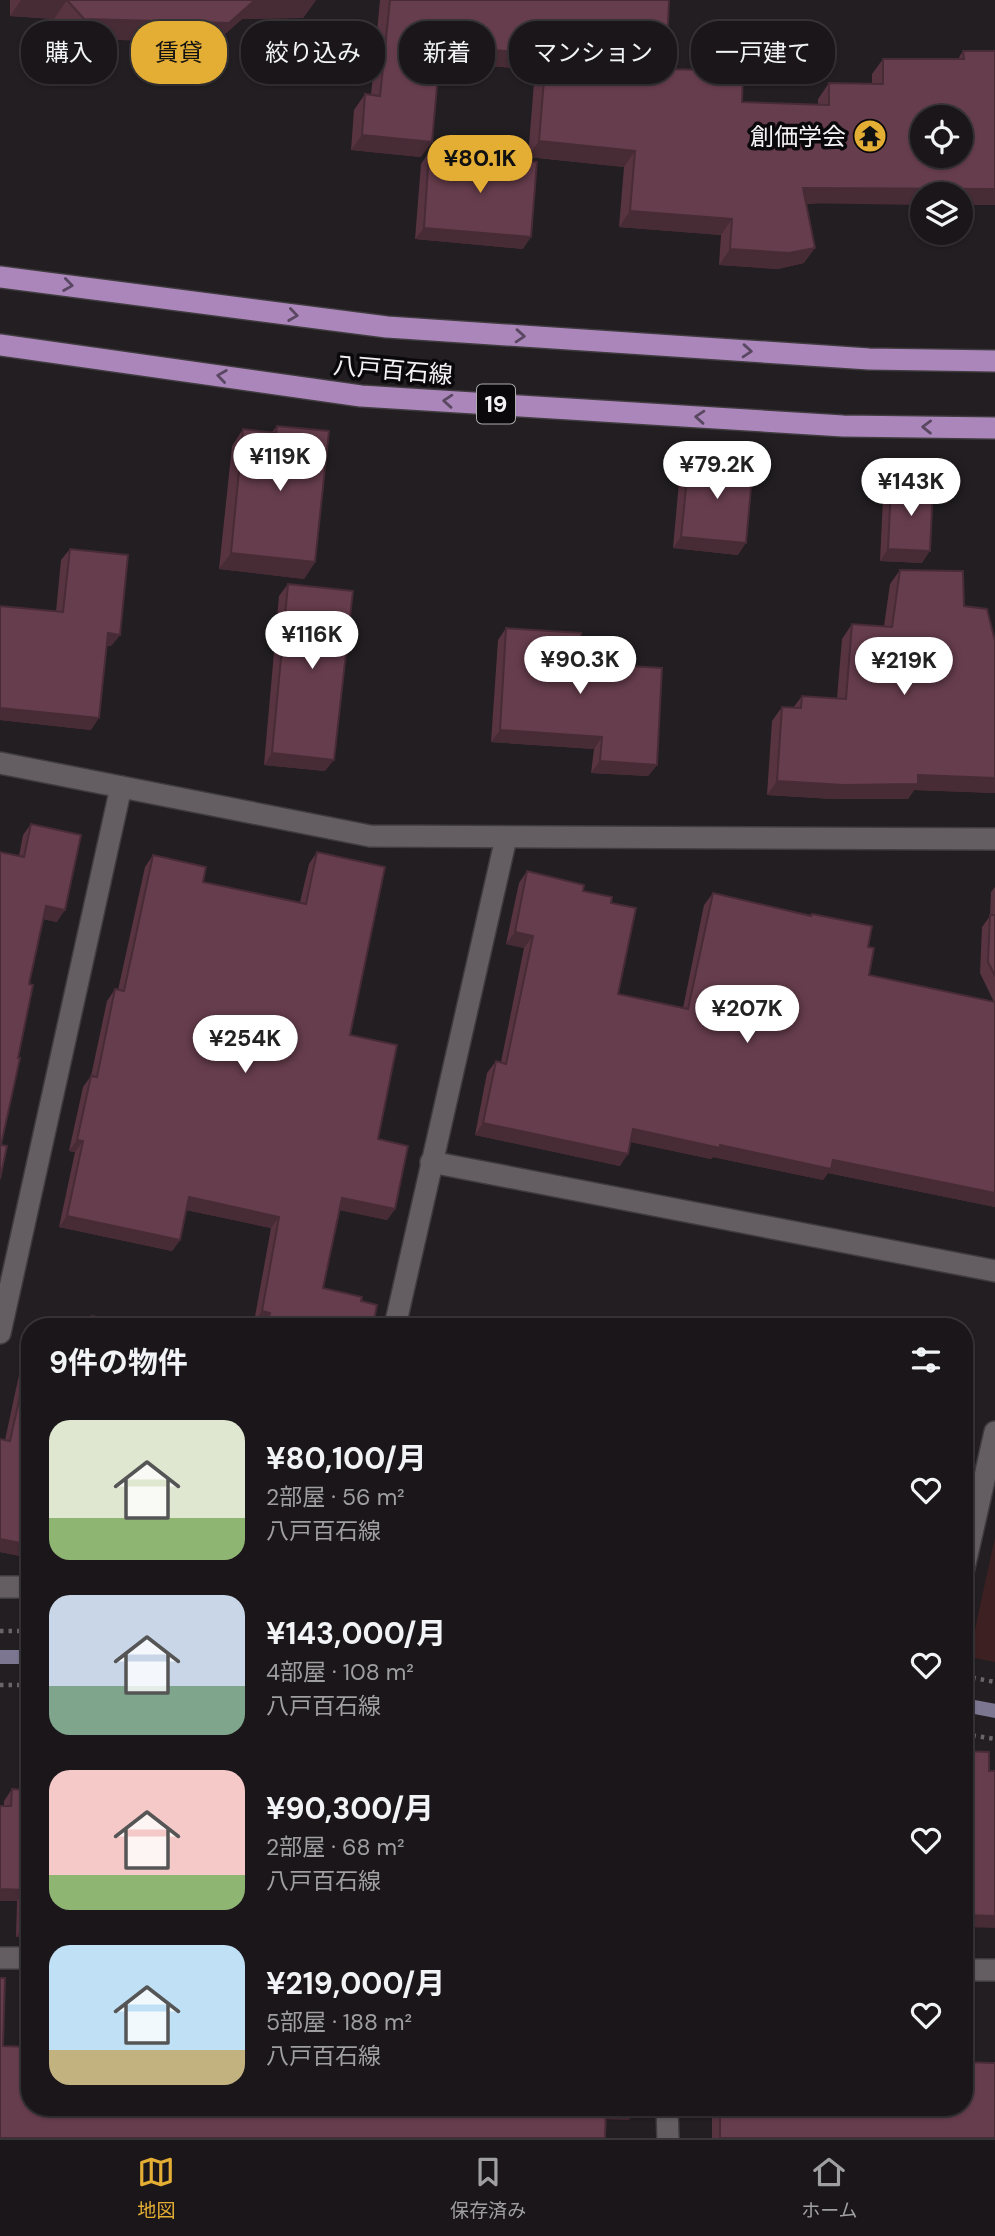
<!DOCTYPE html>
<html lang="ja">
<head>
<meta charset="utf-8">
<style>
	:root { --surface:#1a1619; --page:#231f22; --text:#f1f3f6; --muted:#9f9fa2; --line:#383538; --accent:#e4ae35 }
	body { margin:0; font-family:"DM Sans","Noto Sans JP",sans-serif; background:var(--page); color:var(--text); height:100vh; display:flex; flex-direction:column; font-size:26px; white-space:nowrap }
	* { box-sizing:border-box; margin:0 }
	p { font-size:23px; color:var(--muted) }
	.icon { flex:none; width:38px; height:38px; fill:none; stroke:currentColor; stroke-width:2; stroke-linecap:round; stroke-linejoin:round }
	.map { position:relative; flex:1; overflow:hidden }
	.sheet { position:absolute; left:21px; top:1318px; width:952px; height:798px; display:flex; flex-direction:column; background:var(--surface); border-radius:28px; box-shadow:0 2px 5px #0004,0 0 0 2px var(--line) }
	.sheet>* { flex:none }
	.banner { position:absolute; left:21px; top:21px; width:954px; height:63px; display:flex; gap:14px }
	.controls { position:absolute; left:910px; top:105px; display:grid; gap:14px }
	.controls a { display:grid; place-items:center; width:63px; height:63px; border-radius:50%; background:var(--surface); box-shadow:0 2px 5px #0004,0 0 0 2px var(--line); font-size:35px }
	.price { position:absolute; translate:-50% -60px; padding:0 16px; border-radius:24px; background:#fff; color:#222; font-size:23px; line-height:46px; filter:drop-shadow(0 2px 4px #0008) }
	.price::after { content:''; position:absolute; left:50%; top:42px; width:21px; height:16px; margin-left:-10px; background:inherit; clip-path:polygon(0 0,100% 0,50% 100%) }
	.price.active { background:var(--accent); color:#111 }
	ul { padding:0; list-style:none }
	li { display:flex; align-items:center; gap:21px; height:175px; padding:0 28px }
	li span { display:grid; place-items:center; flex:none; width:196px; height:140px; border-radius:21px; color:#555 }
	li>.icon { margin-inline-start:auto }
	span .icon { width:84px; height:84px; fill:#fffc; stroke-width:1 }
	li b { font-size:30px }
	h2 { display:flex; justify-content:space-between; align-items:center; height:84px; padding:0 28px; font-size:30px }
	.tag { padding:0 24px; border-radius:28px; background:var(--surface); box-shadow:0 2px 5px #0004,0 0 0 2px var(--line); font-size:24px; line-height:63px }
	.tag.active { background:var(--accent); color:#111 }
	.tab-bar { display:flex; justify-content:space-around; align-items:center; height:98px; border-top:2px solid var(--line); background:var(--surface); font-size:19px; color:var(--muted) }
	.tab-bar a { display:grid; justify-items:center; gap:4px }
	.tab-bar .active { color:var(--accent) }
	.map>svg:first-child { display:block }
	.green { fill:#3d2122 }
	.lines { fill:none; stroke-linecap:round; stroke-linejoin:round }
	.stream { stroke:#7c7691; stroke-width:14 }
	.street-casing { stroke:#3f3b3e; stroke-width:24 }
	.primary-casing { stroke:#3f3b3e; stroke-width:24 }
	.path { stroke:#696568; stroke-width:4.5; stroke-dasharray:3.5 5; stroke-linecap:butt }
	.street { stroke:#645e62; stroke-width:21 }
	.primary { stroke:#aa86ba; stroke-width:21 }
	.wall { fill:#583441 }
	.shaded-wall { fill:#472b35 }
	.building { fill:#663d4c; stroke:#472b35; stroke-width:2; fill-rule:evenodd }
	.oneway { stroke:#5a4762 }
	.labels { text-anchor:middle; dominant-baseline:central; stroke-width:7; stroke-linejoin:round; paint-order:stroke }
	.shield { fill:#0a080a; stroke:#aeacae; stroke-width:2 }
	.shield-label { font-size:23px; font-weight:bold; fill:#f5f2f4 }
	.poi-label { font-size:24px; fill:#f5f2f4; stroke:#0a080a; text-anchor:end }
	.street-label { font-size:24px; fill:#f5f2f4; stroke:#0a080a }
</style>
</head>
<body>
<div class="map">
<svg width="995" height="2138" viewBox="0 0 995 2138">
	<rect width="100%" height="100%" fill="#221e21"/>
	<!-- green -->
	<path class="green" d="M995,1537V1662L969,1657Z"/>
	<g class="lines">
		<!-- stream -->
		<g class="stream">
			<path d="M0,1657H30"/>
			<path d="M964,1705L995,1711"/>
		</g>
		<defs>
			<g id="street">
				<path d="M0,763L370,836L995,839"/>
				<path d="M431,1162L995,1271"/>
				<path d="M395,1326L506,838"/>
				<path d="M0,1333L121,787"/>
				<path d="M964,1568L995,1432"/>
				<path d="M0,1587H30"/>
				<path d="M0,1958H30"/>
				<path d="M964,1970H995"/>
				<path d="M667,2107L668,2138"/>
			</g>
			<g id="primary">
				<path d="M0,277L387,327L869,359L995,361"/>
				<path d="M0,345L361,396L843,426L995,428"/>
			</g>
		</defs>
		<!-- street casing -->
		<use href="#street" class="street-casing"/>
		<!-- primary casing -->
		<use href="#primary" class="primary-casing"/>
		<!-- path -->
		<g class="path">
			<path d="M0,1631H30"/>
			<path d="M964,1676L995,1682"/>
			<path d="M0,1685H30"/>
			<path d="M964,1734L995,1739"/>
		</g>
		<!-- street -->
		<use href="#street" class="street"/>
		<!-- primary -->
		<use href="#primary" class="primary"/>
	</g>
	<!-- wall -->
	<g class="wall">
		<path d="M10,0H316L303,18L242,19L216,42L70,39L54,19L10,16Z"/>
		<path d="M380,0H669L666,69L742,102L818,105V99L829,83L872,84V74L883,59H958L963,51L995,205H961V194L806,204L804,263L778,269L719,265L721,235L619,227L624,167L528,157L535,70L449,62L443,70H439L421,157L351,150L354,110L365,94L371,95Z"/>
		<path d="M429,152L523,249L415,239L421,164Z"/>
		<path d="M277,426L315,562L304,579L219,569L232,446L243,429L272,432Z"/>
		<path d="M689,459L738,555L673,548L680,471Z"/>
		<path d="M891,486L922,563L880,561L883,497Z"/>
		<path d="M70,549L120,635L111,646H106L91,730L0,720V606L56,612L61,560Z"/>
		<path d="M900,570L964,606L995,641V793L914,790L908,799H833L767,795L772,721L782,707L793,708L802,696L837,698L842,639L852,624L884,626L890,584Z"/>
		<path d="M288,584L325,771L264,765L279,596Z"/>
		<path d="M506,628L579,663L657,765L648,776L591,773L594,749L491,742L498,640Z"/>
		<path d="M31,824L57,922L43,919L29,984L1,1145L0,852L19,856L23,835Z"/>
		<path d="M317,852L350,1035L378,1139L395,1209L387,1220L340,1210L323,1288L361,1301L373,1326H262V1324L254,1322L271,1228L186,1210L180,1240L172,1251L59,1227L75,1152L69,1151L83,1087L91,1076L107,1001L115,989L118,990L145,867L153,855L203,882L300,902L309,864Z"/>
		<path d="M527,871L583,891L611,903L618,994L683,1008L704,905L713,893L811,915L812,914L868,947L869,975L994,1002L980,973L982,927L990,916L991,892L995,887V1207L828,1173L823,1180L713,1157L711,1159L631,1142L620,1166L475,1135L487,1073L496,1061L501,1062L524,948L506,944L519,883Z"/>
		<path d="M92,1316L139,1326H85Z"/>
		<path d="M27,1364L30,1558L0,1552V1439L5,1440L19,1375Z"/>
		<path d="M12,1789L30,1937H16L17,1901H0V1806H4V1801Z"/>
		<path d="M712,2107H964L995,2138H712Z"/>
	</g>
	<!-- shaded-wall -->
	<g class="shaded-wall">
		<path d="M21,0H67L54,19L10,16Z"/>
		<path d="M255,0H316L303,18L242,19L216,42L70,39L84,19Z"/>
		<path d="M455,46L546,55L535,70L449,62L443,70L429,69L440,53Z"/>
		<path d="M362,135L432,142L421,157L351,150Z"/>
		<path d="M539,141L635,151L624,167L528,157Z"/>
		<path d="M803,188L995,189V205H961V194H922V205L792,203Z"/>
		<path d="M630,211L732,219L721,235L619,227Z"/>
		<path d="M424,228L531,237L523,249L415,239Z"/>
		<path d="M815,248L804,263L778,269L719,265L730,249Z"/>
		<path d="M681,537L746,543L738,555L673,548Z"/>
		<path d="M888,549L930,551L922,563L880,561Z"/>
		<path d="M231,553L315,562L304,579L219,569Z"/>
		<path d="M108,633L120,635L111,646L99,645Z"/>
		<path d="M0,708L99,718L91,730L0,720Z"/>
		<path d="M500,730L602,737L594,749L491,742Z"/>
		<path d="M272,753L334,760L325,771L264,765Z"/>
		<path d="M600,761L657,765L648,776L591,773Z"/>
		<path d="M918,775L995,778V793L914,790L908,799H833L767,795L777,781Z"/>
		<path d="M46,906L65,910L57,922L38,918Z"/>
		<path d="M515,932L533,936L524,948L506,944Z"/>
		<path d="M483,1123L628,1154L620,1166L475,1135Z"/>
		<path d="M633,1129L720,1145L833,1160L995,1193V1207L828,1173L823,1180L713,1157L711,1159L625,1141Z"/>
		<path d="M77,1140L83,1141L75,1152L69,1151Z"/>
		<path d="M189,1197L279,1217L271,1228L181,1209Z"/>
		<path d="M342,1198L395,1209L387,1220L334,1209Z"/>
		<path d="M67,1216L180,1240L172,1251L59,1227Z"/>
		<path d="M262,1311L270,1313L262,1324L254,1322Z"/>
		<path d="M0,1539L30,1545V1558L0,1552Z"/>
		<path d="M0,1889L25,1890L17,1901H0Z"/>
		<path d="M964,1915L995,1916V1928L964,1927Z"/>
		<path d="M24,1926H30V1937H16Z"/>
		<path d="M606,2108L637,2109L629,2120L598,2119Z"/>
	</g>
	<!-- building -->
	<g class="building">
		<path d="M66,0H255L229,23L84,19L67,0Z"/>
		<path d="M390,0H669L666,69L743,71L742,102L829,105V83L883,84V59H964L963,51H995V189L803,188L815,248L789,253L730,249L732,219L630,211L635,151L539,141L546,55L455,46L454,55L440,53L432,142L362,135L365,94L380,96ZM922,117H961V156H922Z"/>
		<path d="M429,152L537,162L531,237L424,228Z"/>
		<path d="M277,426L329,431L315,562L231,553L243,429L276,433Z"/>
		<path d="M689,459L753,466L746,543L681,537Z"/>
		<path d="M891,486L933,488L930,551L888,549Z"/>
		<path d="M70,549L128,555L120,635L108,633L99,718L0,708V606L63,612Z"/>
		<path d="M900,570L963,571L964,606L987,609L995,641V778L918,775V784L843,785L777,781L782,707L801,708L802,696L846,699L852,624L892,627Z"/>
		<path d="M288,584L353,591L334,760L272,753Z"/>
		<path d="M506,628L581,633L579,663L662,668L657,765L600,761L602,737L500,730Z"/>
		<path d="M31,824L81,835L65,910L46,906L29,984L33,985L18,1058H20L1,1145L7,1146L0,1179V852L24,857Z"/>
		<path d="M317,852L385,867L350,1035L397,1045L378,1139L408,1146L395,1209L342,1198L323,1288L362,1297L361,1301L377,1305L373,1326H267L270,1313L262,1311L279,1217L189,1197L180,1240L67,1216L83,1141L77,1140L91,1076L97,1077L115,989L124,991L153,855L206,867L203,882L306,904Z"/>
		<path d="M527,871L584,885L583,891L612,897L611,903L636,908L618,994L688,1009L713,893L811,916L812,914L872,926L868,947L874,948L869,975L995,1002V1193L833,1160L831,1169L720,1145V1148L633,1129L628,1154L483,1123L496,1061L506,1064L533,936L515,932Z"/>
		<path d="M990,915H995V976L988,962Z"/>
		<path d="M92,1316L139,1326H90Z"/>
		<path d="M837,1320L867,1326H835Z"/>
		<path d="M792,1323L808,1326H791Z"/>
		<path d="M27,1364H30V1545L0,1539V1439L10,1441Z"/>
		<path d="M964,1751L989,1752V1771H995V1916L964,1915Z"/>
		<path d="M12,1789L30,1790V1926H24L25,1890L0,1889V1806H11Z"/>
		<path d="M0,1978H5L3,2046L30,2047V2107H637V2109L606,2108L605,2138H0Z"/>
		<path d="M964,2062L995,2063V2138H720V2107H964Z"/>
	</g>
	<!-- one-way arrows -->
	<defs><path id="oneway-chevron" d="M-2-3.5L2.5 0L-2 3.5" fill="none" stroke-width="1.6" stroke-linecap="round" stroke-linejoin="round" transform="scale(1.75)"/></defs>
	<g class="oneway">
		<use href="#oneway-chevron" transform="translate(68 285) rotate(8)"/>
		<use href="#oneway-chevron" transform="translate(293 315) rotate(8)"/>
		<use href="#oneway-chevron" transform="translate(520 336) rotate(4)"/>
		<use href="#oneway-chevron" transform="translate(747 351) rotate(4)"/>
		<use href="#oneway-chevron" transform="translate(222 376) rotate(-172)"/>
		<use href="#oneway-chevron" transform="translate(448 401) rotate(-176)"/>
		<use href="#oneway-chevron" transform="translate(700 417) rotate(-176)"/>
		<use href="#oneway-chevron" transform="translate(927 427) rotate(-179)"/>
	</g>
	<!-- icons -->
	<defs>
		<symbol id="temple-disc" viewBox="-11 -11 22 22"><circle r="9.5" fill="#e4ae35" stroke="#0a080a"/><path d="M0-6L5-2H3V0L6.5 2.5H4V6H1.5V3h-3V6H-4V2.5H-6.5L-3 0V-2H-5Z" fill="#111"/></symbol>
	</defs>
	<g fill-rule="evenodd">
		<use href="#temple-disc" x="851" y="117" width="38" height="38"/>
	</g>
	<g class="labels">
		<!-- shield labels -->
		<rect class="shield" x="477" y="384.5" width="38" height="39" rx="5"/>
		<g class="shield-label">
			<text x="496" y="404">19</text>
		</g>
		<!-- poi labels -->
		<g class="poi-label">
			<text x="846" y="136">創価学会</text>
		</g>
		<!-- street labels -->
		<g class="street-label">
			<text transform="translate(393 370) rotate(5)">八戸百石線</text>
		</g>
	</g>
</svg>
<div class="controls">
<a><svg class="icon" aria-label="locate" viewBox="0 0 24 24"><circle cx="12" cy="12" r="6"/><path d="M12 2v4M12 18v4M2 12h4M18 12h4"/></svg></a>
<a><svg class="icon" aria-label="layers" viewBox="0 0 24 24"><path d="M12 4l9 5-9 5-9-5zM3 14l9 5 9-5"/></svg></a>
</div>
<b class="price active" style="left:480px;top:195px">¥80.1K</b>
<b class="price" style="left:280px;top:493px">¥119K</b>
<b class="price" style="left:717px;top:501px">¥79.2K</b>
<b class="price" style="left:911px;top:518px">¥143K</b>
<b class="price" style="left:312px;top:671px">¥116K</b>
<b class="price" style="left:580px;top:696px">¥90.3K</b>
<b class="price" style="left:904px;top:697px">¥219K</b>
<b class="price" style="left:747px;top:1045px">¥207K</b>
<b class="price" style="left:245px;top:1075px">¥254K</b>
<div class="banner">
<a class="tag">購入</a>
<a class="tag active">賃貸</a>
<a class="tag">絞り込み</a>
<a class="tag">新着</a>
<a class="tag">マンション</a>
<a class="tag">一戸建て</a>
</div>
<section class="sheet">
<h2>9件の物件<svg class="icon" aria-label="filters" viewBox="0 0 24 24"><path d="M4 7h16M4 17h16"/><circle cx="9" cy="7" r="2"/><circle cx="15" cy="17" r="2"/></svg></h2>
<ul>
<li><span style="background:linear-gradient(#dfe7d0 70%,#8fb573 0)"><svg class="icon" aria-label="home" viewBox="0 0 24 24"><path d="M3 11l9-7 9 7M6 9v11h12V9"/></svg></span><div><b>¥80,100/月</b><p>2部屋 · 56 m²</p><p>八戸百石線</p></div><svg class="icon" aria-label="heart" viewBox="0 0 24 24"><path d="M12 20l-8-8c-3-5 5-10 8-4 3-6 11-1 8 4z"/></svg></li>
<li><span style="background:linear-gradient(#c9d6e8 65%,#7fa58c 0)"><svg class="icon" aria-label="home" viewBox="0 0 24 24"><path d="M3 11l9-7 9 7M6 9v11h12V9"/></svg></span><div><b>¥143,000/月</b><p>4部屋 · 108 m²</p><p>八戸百石線</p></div><svg class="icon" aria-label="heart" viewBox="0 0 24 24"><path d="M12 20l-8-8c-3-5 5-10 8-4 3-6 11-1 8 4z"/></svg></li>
<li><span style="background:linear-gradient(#f6c9c9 75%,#8fb573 0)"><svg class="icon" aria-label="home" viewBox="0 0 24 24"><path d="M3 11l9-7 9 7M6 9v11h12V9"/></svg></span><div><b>¥90,300/月</b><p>2部屋 · 68 m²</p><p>八戸百石線</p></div><svg class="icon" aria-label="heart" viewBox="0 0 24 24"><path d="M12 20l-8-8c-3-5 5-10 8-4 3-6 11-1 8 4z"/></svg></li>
<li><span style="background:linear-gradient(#bfe0f5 75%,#c2b280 0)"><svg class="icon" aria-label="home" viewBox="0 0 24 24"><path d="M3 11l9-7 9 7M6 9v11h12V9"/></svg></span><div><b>¥219,000/月</b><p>5部屋 · 188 m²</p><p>八戸百石線</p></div><svg class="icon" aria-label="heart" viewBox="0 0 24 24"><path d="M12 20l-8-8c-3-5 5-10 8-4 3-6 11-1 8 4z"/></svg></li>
</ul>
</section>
</div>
<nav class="tab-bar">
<a class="active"><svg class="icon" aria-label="map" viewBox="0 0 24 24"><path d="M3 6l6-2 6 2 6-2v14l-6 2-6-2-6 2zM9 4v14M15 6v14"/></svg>地図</a>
<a><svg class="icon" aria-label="saved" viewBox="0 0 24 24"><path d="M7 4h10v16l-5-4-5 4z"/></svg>保存済み</a>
<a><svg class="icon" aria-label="home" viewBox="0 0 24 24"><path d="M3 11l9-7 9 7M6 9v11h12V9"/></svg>ホーム</a>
</nav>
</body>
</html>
